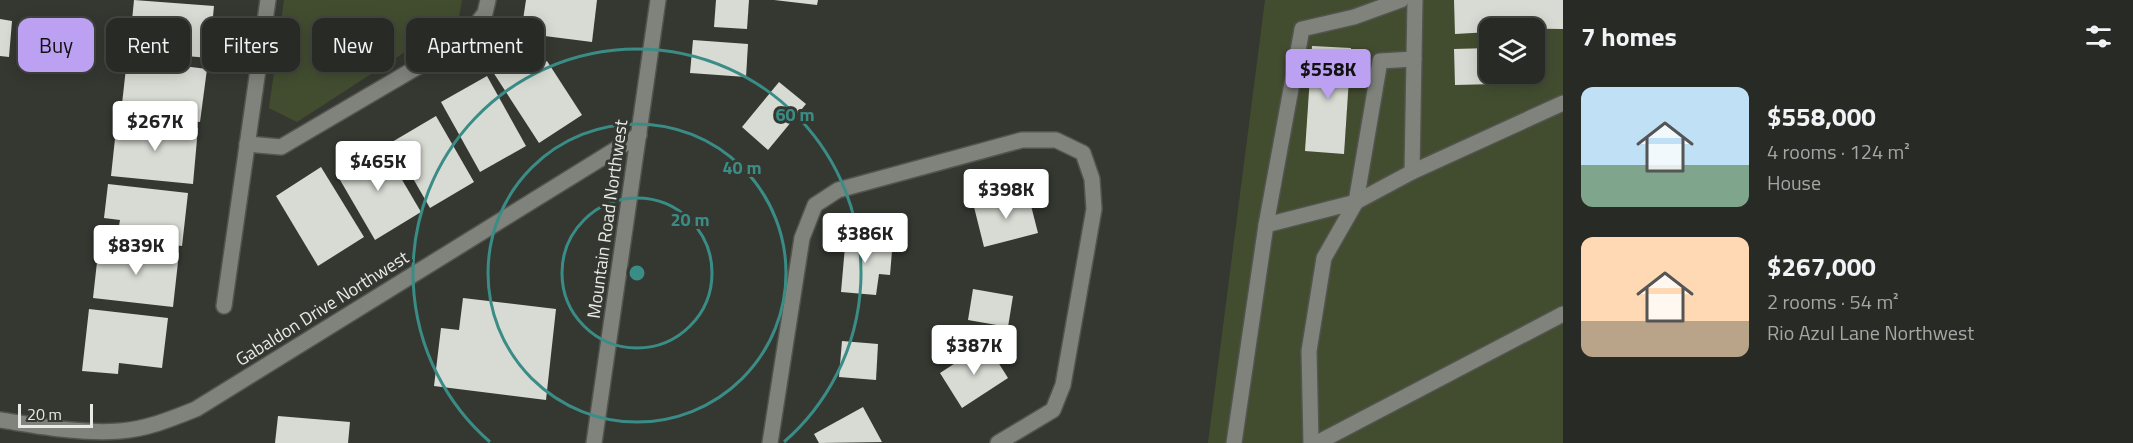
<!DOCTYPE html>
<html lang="en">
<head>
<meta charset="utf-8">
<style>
	:root { --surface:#282a25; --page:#343632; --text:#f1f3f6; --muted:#a5a7a7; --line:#444642; --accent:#bca0f2 }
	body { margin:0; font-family:"Titillium Web",sans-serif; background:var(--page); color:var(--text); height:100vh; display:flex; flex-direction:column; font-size:22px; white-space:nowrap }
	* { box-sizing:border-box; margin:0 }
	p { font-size:20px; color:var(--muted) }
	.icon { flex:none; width:33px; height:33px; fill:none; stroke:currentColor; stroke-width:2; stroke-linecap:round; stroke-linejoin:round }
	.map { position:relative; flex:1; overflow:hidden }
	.drawer { display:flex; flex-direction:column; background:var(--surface); width:570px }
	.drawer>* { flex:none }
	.guide { position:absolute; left:18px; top:18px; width:570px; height:54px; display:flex; gap:12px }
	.fabs { position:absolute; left:1479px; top:18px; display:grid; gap:12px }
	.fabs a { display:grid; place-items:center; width:66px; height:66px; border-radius:12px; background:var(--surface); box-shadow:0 3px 15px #0003,0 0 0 2px var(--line); font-size:30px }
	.scale { position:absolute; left:18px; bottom:15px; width:75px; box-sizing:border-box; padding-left:6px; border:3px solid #e8eae6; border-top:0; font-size:16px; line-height:21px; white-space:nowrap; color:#e8eae6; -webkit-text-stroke:4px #353831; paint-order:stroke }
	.price { position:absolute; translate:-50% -51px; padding:0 14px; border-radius:6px; background:#fff; color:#222; font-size:20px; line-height:39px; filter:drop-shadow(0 2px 3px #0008) }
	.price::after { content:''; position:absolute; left:50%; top:36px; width:18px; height:14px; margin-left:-9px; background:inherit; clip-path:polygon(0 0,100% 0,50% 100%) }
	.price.on { background:var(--accent); color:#111 }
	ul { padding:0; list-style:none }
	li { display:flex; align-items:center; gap:18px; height:150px; padding:0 18px }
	li span { display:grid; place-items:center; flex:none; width:168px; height:120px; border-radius:12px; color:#555 }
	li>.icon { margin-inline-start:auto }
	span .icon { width:72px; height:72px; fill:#fffc; stroke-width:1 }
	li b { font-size:26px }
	h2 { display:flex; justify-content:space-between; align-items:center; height:72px; padding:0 18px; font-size:26px }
	.pill { padding:0 21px; border-radius:12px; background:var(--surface); box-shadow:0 3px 15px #0003,0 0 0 2px var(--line); font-size:21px; line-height:54px }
	.pill.on { background:var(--accent); color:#111 }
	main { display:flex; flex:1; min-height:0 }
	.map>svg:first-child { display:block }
	.green { fill:#424d30; fill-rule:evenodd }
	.building { fill:#d8dbd3 }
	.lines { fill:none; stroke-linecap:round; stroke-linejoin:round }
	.minor-casing { stroke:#52544e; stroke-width:18 }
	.minor { stroke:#7f837b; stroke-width:15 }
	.ring { fill:none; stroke:#3a8d86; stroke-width:3 }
	.labels { text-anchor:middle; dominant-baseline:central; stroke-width:6; stroke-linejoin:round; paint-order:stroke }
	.street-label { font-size:18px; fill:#e8eae6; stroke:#353831 }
	.centre { fill:#3a8d86; stroke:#353831; stroke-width:3 }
	.ring-label { font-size:18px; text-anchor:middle; font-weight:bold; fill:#3a8d86; stroke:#353831; stroke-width:6; stroke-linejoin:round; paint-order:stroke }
</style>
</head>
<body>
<main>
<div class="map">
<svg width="1563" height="443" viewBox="0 0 1563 443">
	<rect width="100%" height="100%" fill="#353831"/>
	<!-- green -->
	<g class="green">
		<path d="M284,0H462L459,17L297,122L269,108Z"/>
		<path d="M1265,0H1563V443H1208ZM1490,28H1534V74H1490Z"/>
	</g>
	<!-- building -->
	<g class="building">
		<path d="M134,0L214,6L209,58L129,51Z"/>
		<path d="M526,0H597L592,42L521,33Z"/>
		<path d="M716,0H749L747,29L714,27Z"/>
		<path d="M774,0H818L817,5Z"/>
		<path d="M1454,0H1563V29L1490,28V32L1455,34Z"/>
		<path d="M0,19L12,21L9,57L0,56Z"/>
		<path d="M693,40L748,44L746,77L690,73Z"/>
		<path d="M1312,46L1351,48L1344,154L1305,151Z"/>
		<path d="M1534,46H1538L1539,83L1455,85L1454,49L1490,48V74H1534Z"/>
		<path d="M520,54L532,72L547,61L582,115L539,143L493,72Z"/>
		<path d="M127,59L207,69L200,122L121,113Z"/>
		<path d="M487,76L526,146L480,172L441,102Z"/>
		<path d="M779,82L806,104L768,150L742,127Z"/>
		<path d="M436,116L474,182L430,208L392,142Z"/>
		<path d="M117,120L198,128L193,184L111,176Z"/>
		<path d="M381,144L421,212L375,240L336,173Z"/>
		<path d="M321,167L364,237L318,266L276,196Z"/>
		<path d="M108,184L188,193L182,246L117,238L120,220L104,218Z"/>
		<path d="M1028,194L1038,233L984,247L974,207Z"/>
		<path d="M846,235L893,239L890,275L879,274L876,295L841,292Z"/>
		<path d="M99,244L179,253L173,307L93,298Z"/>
		<path d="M973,289L1013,296L1008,327L968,320Z"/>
		<path d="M463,298L556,309L546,400L434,386L441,328L459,330Z"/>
		<path d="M89,309L168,318L162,368L119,363L118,374L82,371Z"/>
		<path d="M842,341L878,344L876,380L839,377Z"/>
		<path d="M986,343L1008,378L962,408L940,373Z"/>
		<path d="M863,407L882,442L819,443L814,434Z"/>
		<path d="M278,416L350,422L348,443H275Z"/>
	</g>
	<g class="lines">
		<defs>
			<g id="minor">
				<path d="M247,144L281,147L465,39L485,13L488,0"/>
				<path d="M1412,172L1415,0"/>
				<path d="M1266,225L1356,202L1380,61L1414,59"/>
				<path d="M224,306L268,0"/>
				<path d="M0,420C39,426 80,434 120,431C147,429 171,419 196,409L639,135"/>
				<path d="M594,443L658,0"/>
				<path d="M770,443L802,238L815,205L838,190L1022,140H1056L1083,153L1092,179L1094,209L1063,385L1053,410L998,443"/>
				<path d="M1234,443L1266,225L1302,29L1354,17L1401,0"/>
				<path d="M1311,443L1309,351L1324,258L1356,202L1412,172L1563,103"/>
				<path d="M1317,443L1563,314"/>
			</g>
		</defs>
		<!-- minor casing -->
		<use href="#minor" class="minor-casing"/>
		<!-- minor -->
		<use href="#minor" class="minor"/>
	</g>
	<!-- distance rings -->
	<g class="ring">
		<circle cx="637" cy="273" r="75"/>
		<circle cx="637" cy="273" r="149"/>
		<path d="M490 442A224 224 0 1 1 784 442"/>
	</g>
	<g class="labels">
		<!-- street labels -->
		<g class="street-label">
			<text transform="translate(607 219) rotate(-82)">Mountain Road Northwest</text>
			<text transform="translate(322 308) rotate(-32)">Gabaldon Drive Northwest</text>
		</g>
	</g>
	<circle cx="637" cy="273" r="9" class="centre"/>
	<g class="ring-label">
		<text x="795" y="121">60 m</text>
		<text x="742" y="174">40 m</text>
		<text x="690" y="226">20 m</text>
	</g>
</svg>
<div class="fabs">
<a><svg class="icon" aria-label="layers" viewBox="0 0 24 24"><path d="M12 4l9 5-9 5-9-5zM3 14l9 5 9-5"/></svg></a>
</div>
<div class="scale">20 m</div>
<b class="price on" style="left:1328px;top:100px">$558K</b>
<b class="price" style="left:155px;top:152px">$267K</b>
<b class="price" style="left:378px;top:192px">$465K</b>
<b class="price" style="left:1006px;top:220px">$398K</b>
<b class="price" style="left:865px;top:264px">$386K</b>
<b class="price" style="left:136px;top:276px">$839K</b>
<b class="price" style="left:974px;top:376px">$387K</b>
<div class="guide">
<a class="pill on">Buy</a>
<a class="pill">Rent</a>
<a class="pill">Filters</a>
<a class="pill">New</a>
<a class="pill">Apartment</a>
</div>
</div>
<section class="drawer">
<h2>7 homes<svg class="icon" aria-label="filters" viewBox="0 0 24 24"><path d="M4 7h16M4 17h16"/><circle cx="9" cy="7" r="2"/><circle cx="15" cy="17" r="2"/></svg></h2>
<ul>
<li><span style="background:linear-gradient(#bfe0f5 65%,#7fa58c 0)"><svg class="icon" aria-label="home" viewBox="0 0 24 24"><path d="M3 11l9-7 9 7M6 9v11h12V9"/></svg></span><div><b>$558,000</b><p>4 rooms · 124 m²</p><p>House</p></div></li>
<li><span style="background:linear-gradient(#ffd9b3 70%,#b9a48a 0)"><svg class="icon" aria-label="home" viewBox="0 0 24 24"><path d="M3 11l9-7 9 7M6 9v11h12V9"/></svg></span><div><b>$267,000</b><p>2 rooms · 54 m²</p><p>Rio Azul Lane Northwest</p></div></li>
</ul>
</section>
</main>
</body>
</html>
